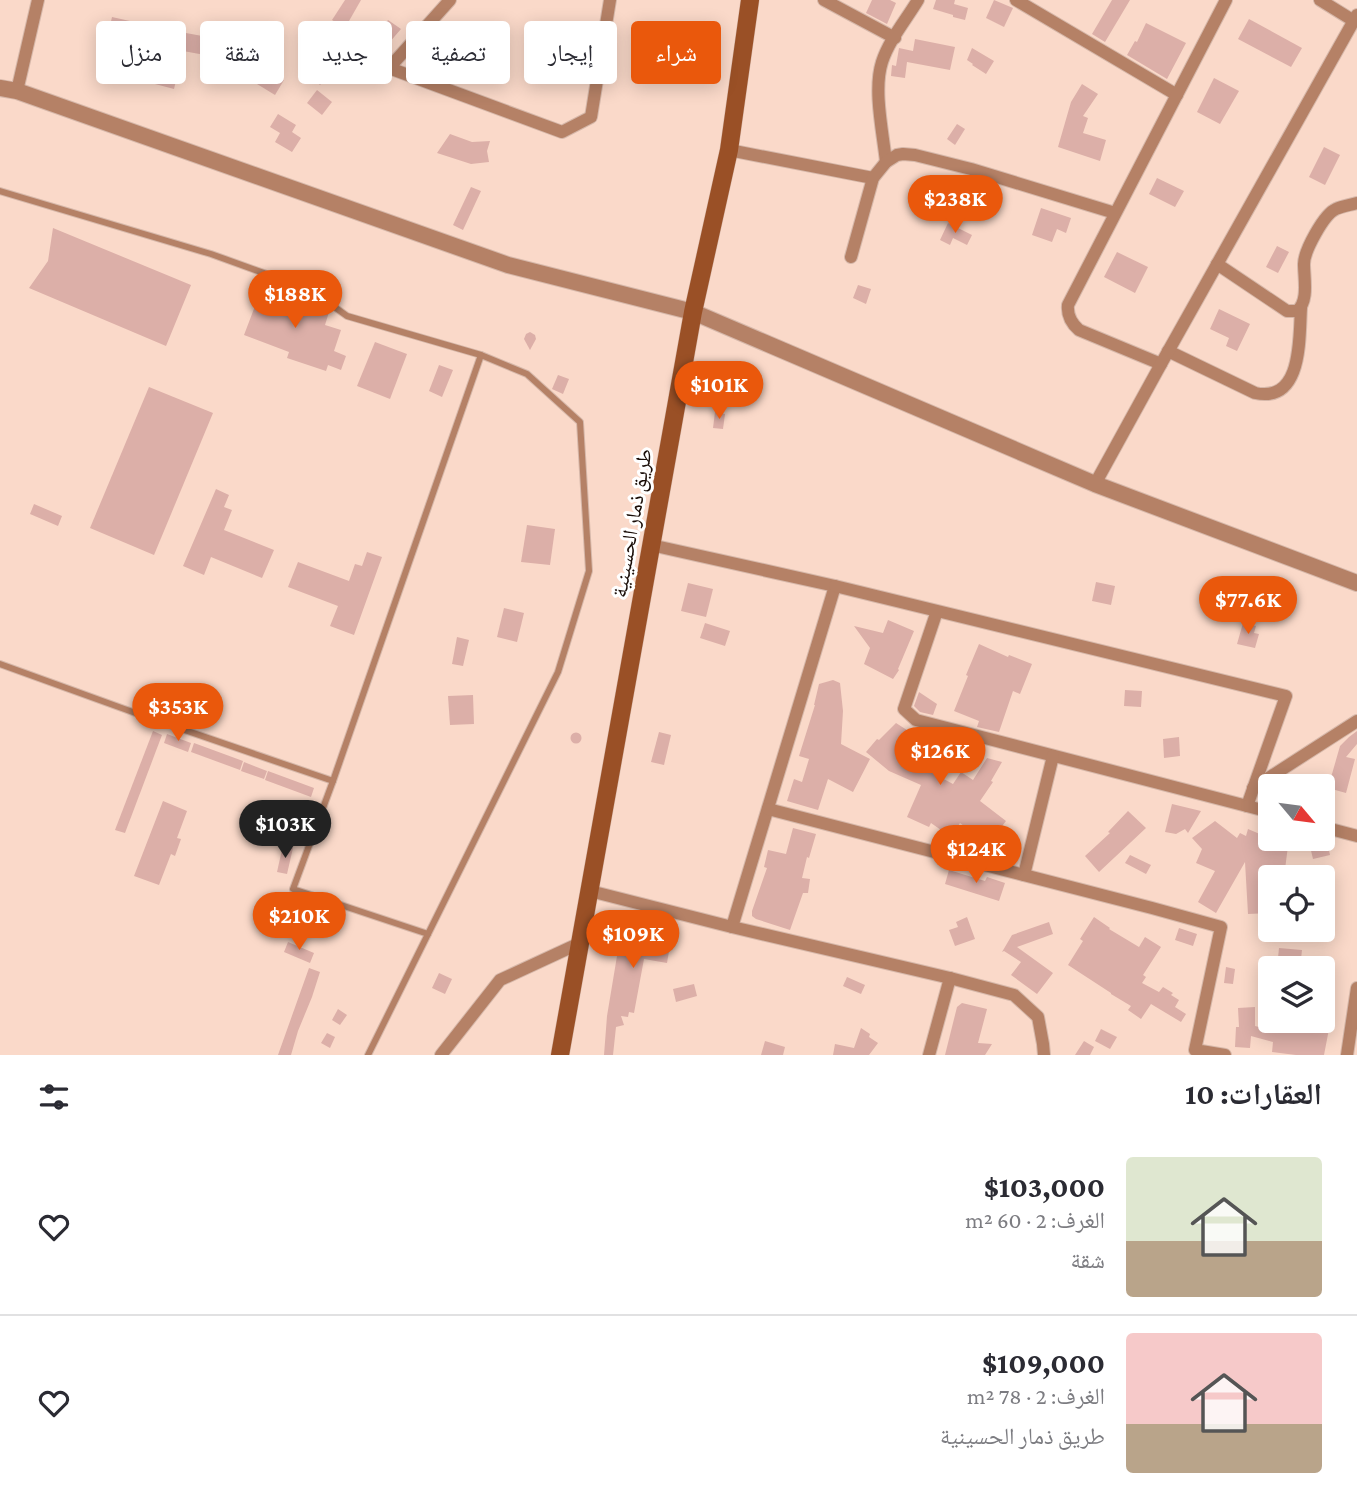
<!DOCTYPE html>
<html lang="ar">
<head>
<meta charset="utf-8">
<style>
	:root { --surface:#fff; --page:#f7f7f7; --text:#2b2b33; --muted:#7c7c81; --line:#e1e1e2; --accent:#ea580c }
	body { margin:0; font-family:"Crimson Pro","Noto Naskh Arabic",serif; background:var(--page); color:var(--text); direction:rtl; height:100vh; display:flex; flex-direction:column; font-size:26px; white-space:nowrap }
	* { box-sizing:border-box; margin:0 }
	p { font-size:23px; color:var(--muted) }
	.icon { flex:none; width:38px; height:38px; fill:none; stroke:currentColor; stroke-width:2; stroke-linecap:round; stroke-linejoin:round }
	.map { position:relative; height:1055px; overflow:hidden; direction:ltr }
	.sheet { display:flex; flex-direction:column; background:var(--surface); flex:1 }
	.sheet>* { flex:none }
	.top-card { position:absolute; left:21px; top:21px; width:700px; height:63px; direction:rtl; display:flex; gap:14px }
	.needle { width:46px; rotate:119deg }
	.fabs { position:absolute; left:1258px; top:774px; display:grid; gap:14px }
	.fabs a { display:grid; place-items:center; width:77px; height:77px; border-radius:7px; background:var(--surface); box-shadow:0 4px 18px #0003; font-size:35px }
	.price { position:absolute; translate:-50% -60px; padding:0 16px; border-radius:24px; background:var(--accent); color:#fff; font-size:23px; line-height:46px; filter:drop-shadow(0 2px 4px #0008) }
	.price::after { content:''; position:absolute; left:50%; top:42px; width:21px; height:16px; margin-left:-10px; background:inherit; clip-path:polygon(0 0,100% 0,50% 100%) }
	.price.active { background:#222; color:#fff }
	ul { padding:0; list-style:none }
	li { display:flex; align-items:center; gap:21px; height:175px; padding:0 35px }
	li+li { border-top:2px solid var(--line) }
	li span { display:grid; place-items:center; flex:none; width:196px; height:140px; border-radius:7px; color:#555 }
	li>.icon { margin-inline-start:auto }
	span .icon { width:84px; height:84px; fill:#fffc; stroke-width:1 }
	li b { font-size:30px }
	h2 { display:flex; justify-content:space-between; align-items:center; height:84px; padding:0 35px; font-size:30px }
	.tag { padding:0 24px; border-radius:7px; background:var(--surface); box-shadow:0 4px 18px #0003; font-size:24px; line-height:63px }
	.tag.active { background:var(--accent); color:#fff }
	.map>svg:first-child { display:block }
	.building { fill:#dcafa8 }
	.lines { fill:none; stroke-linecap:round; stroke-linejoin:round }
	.service-casing { stroke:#d6b8aa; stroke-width:8 }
	.minor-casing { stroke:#d6b8aa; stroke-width:14 }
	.tertiary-casing { stroke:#d6b8aa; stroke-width:18 }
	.secondary-casing { stroke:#d6b8aa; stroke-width:19 }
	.service { stroke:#b58166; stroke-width:6 }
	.minor { stroke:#b58166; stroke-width:12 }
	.tertiary { stroke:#b58166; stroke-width:16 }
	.secondary { stroke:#9a5026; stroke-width:18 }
	.labels { text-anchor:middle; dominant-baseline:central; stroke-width:6; stroke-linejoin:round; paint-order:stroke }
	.street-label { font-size:21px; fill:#190c06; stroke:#fff }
</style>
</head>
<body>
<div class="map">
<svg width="1357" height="1055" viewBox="0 0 1357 1055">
	<rect width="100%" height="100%" fill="#fad9c9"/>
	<!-- building -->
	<g class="building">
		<path d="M345,0H361L345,28L332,20Z"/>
		<path d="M872,0H890L896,3L887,24L866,13Z"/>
		<path d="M936,0H955L954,4L968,8L965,20L953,17V15L933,9Z"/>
		<path d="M994,0L1013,8L1004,27L986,18Z"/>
		<path d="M1112,0H1130L1105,42L1092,34Z"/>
		<path d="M112,17L161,28L156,50L182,56L174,89L155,84L157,75L131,70L137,45L107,39Z"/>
		<path d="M1249,19L1302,48L1291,67L1238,39Z"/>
		<path d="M388,20L401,29L376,58L362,46L375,31L378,33Z"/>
		<path d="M1146,23L1186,43L1167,79L1127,55L1135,41L1137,42Z"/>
		<path d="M186,33L213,38L210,52L205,51V55L183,51Z"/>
		<path d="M915,39L955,47L950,70L907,62L905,78L891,76L892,65L896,66L899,48L913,51Z"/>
		<path d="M972,48L994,61L986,74L972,65L973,64L967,60Z"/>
		<path d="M343,55H346L360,69L348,80L333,65Z"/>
		<path d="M322,61L333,70L320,85L312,77L314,75L312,72Z"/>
		<path d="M266,69L284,80L275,95L257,84Z"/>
		<path d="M1214,78L1239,91L1220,124L1197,112Z"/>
		<path d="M1082,84L1098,94L1083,116L1088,118L1083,133L1106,140L1100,161L1058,147L1071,102Z"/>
		<path d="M317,90L332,102L322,115L307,103Z"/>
		<path d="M278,114L296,125L292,132L301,138L292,152L275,142L280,133L270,127Z"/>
		<path d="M957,124L965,129L955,145L947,139Z"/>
		<path d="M450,134L472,142L490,141L487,151L489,162L471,164L437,153Z"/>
		<path d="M1324,147L1340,155L1325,185L1309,177Z"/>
		<path d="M1157,178L1184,191L1175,207L1149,194Z"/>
		<path d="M471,187L481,191L463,230L453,225Z"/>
		<path d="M1041,208L1071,218L1066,233L1057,229L1052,242L1032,235Z"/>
		<path d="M948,223L972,235L967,245L953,238L950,245L940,240Z"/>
		<path d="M53,228L191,285L166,346L29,288L48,261Z"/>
		<path d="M1277,246L1289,252L1278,273L1266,267Z"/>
		<path d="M1117,252L1148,267L1135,293L1104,277Z"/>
		<path d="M263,285L294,296L293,300L329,312L325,325L341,330L334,351L346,356L341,370L328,365L326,371L287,358L289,352L244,335Z"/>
		<path d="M858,285L871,289L866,304L853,298Z"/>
		<path d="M1219,309L1250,324L1237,351L1226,346L1229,338L1210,329Z"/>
		<path d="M530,332L535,335L536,339L530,350L524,339L526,334Z"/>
		<path d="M375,342L407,354L390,399L357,386Z"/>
		<path d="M439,365L453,370L442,397L429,391Z"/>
		<path d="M558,375L569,379L563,394L552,389Z"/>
		<path d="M149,387L213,413L154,555L90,528Z"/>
		<path d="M715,412L725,414L723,429L713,428Z"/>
		<path d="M216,489L229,495L224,507L232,510L224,530L274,550L262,578L211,557L204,575L183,566Z"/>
		<path d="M34,504L62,516L58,526L30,514Z"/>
		<path d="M527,525L555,529L550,565L521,562Z"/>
		<path d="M367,552L382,557L354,635L330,626L338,606L288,587L298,562L349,581L355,564L362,566Z"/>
		<path d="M1096,582L1115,586L1111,605L1092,601Z"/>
		<path d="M688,583L713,589L706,617L681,611Z"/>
		<path d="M504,608L524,613L517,642L497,637Z"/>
		<path d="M888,620L914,631L898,669L899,670L893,679L864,664L870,648L854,626L883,633Z"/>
		<path d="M705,623L730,631L725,646L700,638Z"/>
		<path d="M1243,623L1256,626L1254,633L1259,634L1255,648L1237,644Z"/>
		<path d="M457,637L469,640L463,666L452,664Z"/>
		<path d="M979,644L1008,657L1009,655L1032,664L1020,694L1013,691L999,732L977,727L979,721L954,711L968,676L966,675Z"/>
		<path d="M833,680L840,683L843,711L841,744L870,759L853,792L828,779L818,810L787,801L794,779L802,782L809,759L799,756L815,705H814L819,684Z"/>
		<path d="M1125,690L1142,691L1141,707L1124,706Z"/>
		<path d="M919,692L937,704L933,715L920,712L914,706Z"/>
		<path d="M473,695L474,724L450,725L448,696Z"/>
		<path d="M896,723L910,732L926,739L918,764L919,766L953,784L961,772L973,780L987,758L1002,762L991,781L993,782L980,801L1006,821L988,844L960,823L951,837L931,823L929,827L907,817L921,785L889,771L866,752L877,739L879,740Z"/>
		<path d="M153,731L162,735L125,833L115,830Z"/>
		<path d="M1357,731V744L1346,757L1355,759L1346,793L1328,788L1340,746L1349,737Z"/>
		<path d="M659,732L671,735L664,765L651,762Z"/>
		<circle cx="576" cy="738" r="5.5"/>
		<path d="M167,734L191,743L188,752L164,743Z"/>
		<path d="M1179,737L1180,756L1164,758L1163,739Z"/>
		<path d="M194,743L243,761L240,770L191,752Z"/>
		<path d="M244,762L267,771L264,779L241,771Z"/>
		<path d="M268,771L314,788L311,797L265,780Z"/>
		<path d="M301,800L311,805L301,829L290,825Z"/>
		<path d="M163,801L187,811L177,838L181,839L175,856L171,854L159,885L134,876Z"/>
		<path d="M1172,804L1201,811L1188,833L1185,829L1176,834L1165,832Z"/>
		<path d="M1128,811L1146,828L1099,872L1085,856L1110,833L1108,832Z"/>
		<path d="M1215,821L1237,838L1240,833L1246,836L1248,829L1288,846L1284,877H1270V913L1248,914L1245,862L1216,913L1198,902L1215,871L1196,863L1202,849L1192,838Z"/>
		<path d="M793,828L816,834L809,858L807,857L802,878L810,879L808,893H803L790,930L756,919L752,916V911L767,868L764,867L768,850L786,854Z"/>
		<path d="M1323,837H1326L1330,855L1313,859L1308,838H1323Z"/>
		<path d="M283,845L293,848L287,874L277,872Z"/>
		<path d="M1130,855L1151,865L1146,874L1125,863Z"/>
		<path d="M949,870L985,881L987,877L1005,883L999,901L945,884Z"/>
		<path d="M1323,895L1334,899L1324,926L1323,925Z"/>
		<path d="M967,917L975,939L955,946L949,930L958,927L956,922Z"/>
		<path d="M1094,917L1110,928L1109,929L1139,947L1145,937L1161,947L1143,975L1146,977L1142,983L1159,992L1163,987L1173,993L1171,995L1179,1000L1175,1007L1186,1014L1181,1022L1151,1004L1141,1019L1128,1010L1131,1006L1111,994V993L1068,965L1083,941L1080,939Z"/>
		<path d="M623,920L673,928L667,963L644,959L634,1013L629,1012L628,1017L621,1016L624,1025L616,1027L613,1055H604L607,1016Z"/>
		<path d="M1049,922L1053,934L1017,947L1053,973L1037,994L1011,975L1021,962L1004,951L1002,952L1012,935Z"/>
		<path d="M1179,928L1197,934L1193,946L1175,940Z"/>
		<path d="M288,942L314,953L310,963L284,952Z"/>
		<path d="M1279,948L1302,950L1300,968H1277Z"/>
		<path d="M1263,963L1270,964V1005L1260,1004L1261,984H1259L1260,969H1263Z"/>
		<path d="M1226,967L1235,969L1233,984L1224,983Z"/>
		<path d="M309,968L320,972L312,997L298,1031L291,1055H278Z"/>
		<path d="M439,973L452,979L445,994L432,988Z"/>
		<path d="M847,977L865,985L861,994L843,986Z"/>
		<path d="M694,984L697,996L676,1002L673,989Z"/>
		<path d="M962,1003L987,1009L978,1043L992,1044L985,1055H945L957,1007Z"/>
		<path d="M1255,1007V1026L1275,1031V1027H1278L1279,1020H1290V1022L1329,1029L1324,1055H1296L1272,1052L1273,1042L1251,1036L1250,1048L1235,1047L1236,1027H1239L1238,1008Z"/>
		<path d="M338,1009L347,1015L340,1025L332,1020Z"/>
		<path d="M861,1028L870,1034L869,1037L878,1043L869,1055H833L835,1044L854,1048Z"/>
		<path d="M1101,1029L1117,1037L1110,1049L1095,1041Z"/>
		<path d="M327,1033L335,1037L330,1048L321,1043Z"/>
		<path d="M765,1041L785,1047L783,1055H761Z"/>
		<path d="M1084,1041L1094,1047L1090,1055H1075Z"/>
	</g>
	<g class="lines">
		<defs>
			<g id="service">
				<path d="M0,191L211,254L311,290L347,316L481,355L527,374L580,422L589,571L558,672L368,1055"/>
				<path d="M0,664L141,715L333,781"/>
				<path d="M428,934L293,889L333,781L481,355"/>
			</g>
			<g id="minor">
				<path d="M450,0L389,68L562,132L591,117L610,0"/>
				<path d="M824,0L895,38"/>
				<path d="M1016,0L1177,95"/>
				<path d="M1320,0L1354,21"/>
				<path d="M17,91L38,0"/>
				<path d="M729,150L873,178"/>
				<path d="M886,162C883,133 873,90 882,62C889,40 906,20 918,0"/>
				<path d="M851,257L873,178L886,162L897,155L903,154L915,155L971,169L1115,213"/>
				<path d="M1217,264L1287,311H1297C1309,301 1304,279 1304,264C1304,251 1324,214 1336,209C1342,206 1350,205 1357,203"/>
				<path d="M1168,351L1255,393C1303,403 1299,338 1301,308"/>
				<path d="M1161,364L1079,330C1071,323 1067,315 1068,305L1226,0"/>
				<path d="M1095,484L1161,364L1357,15"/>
				<path d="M651,545L835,586L732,927"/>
				<path d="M835,586L1286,696L1247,806L916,720L904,709L937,611"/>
				<path d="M1253,788L1357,721"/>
				<path d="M1247,806L1270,812"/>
				<path d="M768,809L1152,908L1221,927L1195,1050L1225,1055"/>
				<path d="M1323,827L1357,836"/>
				<path d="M1024,875L1053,756"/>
				<path d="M590,891L732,927L950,978L1014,995L1038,1017L1043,1044L1044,1055"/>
				<path d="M441,1055L500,980L580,943"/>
				<path d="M929,1055L950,978"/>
				<path d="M1347,1055L1357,988"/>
			</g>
			<path id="tertiary" d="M0,88L17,91L508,265L693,312L1095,484L1357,583"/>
			<path id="secondary" d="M560,1055L693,312L729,150L750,0"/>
		</defs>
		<!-- service casing -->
		<use href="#service" class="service-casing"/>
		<!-- minor casing -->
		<use href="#minor" class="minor-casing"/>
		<!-- tertiary casing -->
		<use href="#tertiary" class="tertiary-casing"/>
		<!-- secondary casing -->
		<use href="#secondary" class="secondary-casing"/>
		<!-- service -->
		<use href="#service" class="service"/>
		<!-- minor -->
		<use href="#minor" class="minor"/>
		<!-- tertiary -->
		<use href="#tertiary" class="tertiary"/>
		<!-- secondary -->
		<use href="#secondary" class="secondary"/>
	</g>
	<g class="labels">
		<!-- street labels -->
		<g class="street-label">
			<text transform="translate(632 523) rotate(-80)">طريق ذمار الحسينية</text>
		</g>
	</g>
</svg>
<div class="fabs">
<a><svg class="needle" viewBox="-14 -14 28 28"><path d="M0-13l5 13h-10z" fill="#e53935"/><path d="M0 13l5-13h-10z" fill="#7c7c81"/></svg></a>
<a><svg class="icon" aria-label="locate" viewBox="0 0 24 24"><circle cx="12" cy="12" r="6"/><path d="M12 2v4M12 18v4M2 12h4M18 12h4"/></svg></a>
<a><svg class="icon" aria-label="layers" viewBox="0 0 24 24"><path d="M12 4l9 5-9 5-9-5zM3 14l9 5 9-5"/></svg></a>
</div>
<b class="price" style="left:955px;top:235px">$238K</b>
<b class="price" style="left:295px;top:330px">$188K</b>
<b class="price" style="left:719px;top:421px">$101K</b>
<b class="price" style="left:1248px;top:636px">$77.6K</b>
<b class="price" style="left:178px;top:743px">$353K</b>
<b class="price" style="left:940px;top:787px">$126K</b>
<b class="price active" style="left:285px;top:860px">$103K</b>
<b class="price" style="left:976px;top:885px">$124K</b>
<b class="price" style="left:299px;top:952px">$210K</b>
<b class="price" style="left:633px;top:970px">$109K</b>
<div class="top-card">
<a class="tag active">شراء</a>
<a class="tag">إيجار</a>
<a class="tag">تصفية</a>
<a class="tag">جديد</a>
<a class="tag">شقة</a>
<a class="tag">منزل</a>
</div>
</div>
<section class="sheet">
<h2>العقارات: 10<svg class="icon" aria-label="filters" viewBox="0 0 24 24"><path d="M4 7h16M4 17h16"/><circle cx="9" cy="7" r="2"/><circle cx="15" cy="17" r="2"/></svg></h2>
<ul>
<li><span style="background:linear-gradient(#dfe7d0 60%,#b9a48a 0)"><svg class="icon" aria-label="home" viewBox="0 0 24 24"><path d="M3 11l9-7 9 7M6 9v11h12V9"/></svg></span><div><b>$103,000</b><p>الغرف: 2 · 60 m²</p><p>شقة</p></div><svg class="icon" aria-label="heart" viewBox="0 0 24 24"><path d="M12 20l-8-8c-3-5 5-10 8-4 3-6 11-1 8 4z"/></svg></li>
<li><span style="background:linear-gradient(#f6c9c9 65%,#b9a48a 0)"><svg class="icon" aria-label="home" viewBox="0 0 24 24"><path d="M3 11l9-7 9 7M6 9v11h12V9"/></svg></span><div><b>$109,000</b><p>الغرف: 2 · 78 m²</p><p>طريق ذمار الحسينية</p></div><svg class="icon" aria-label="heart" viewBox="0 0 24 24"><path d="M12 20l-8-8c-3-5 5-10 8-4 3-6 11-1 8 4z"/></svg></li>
</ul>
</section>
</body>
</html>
